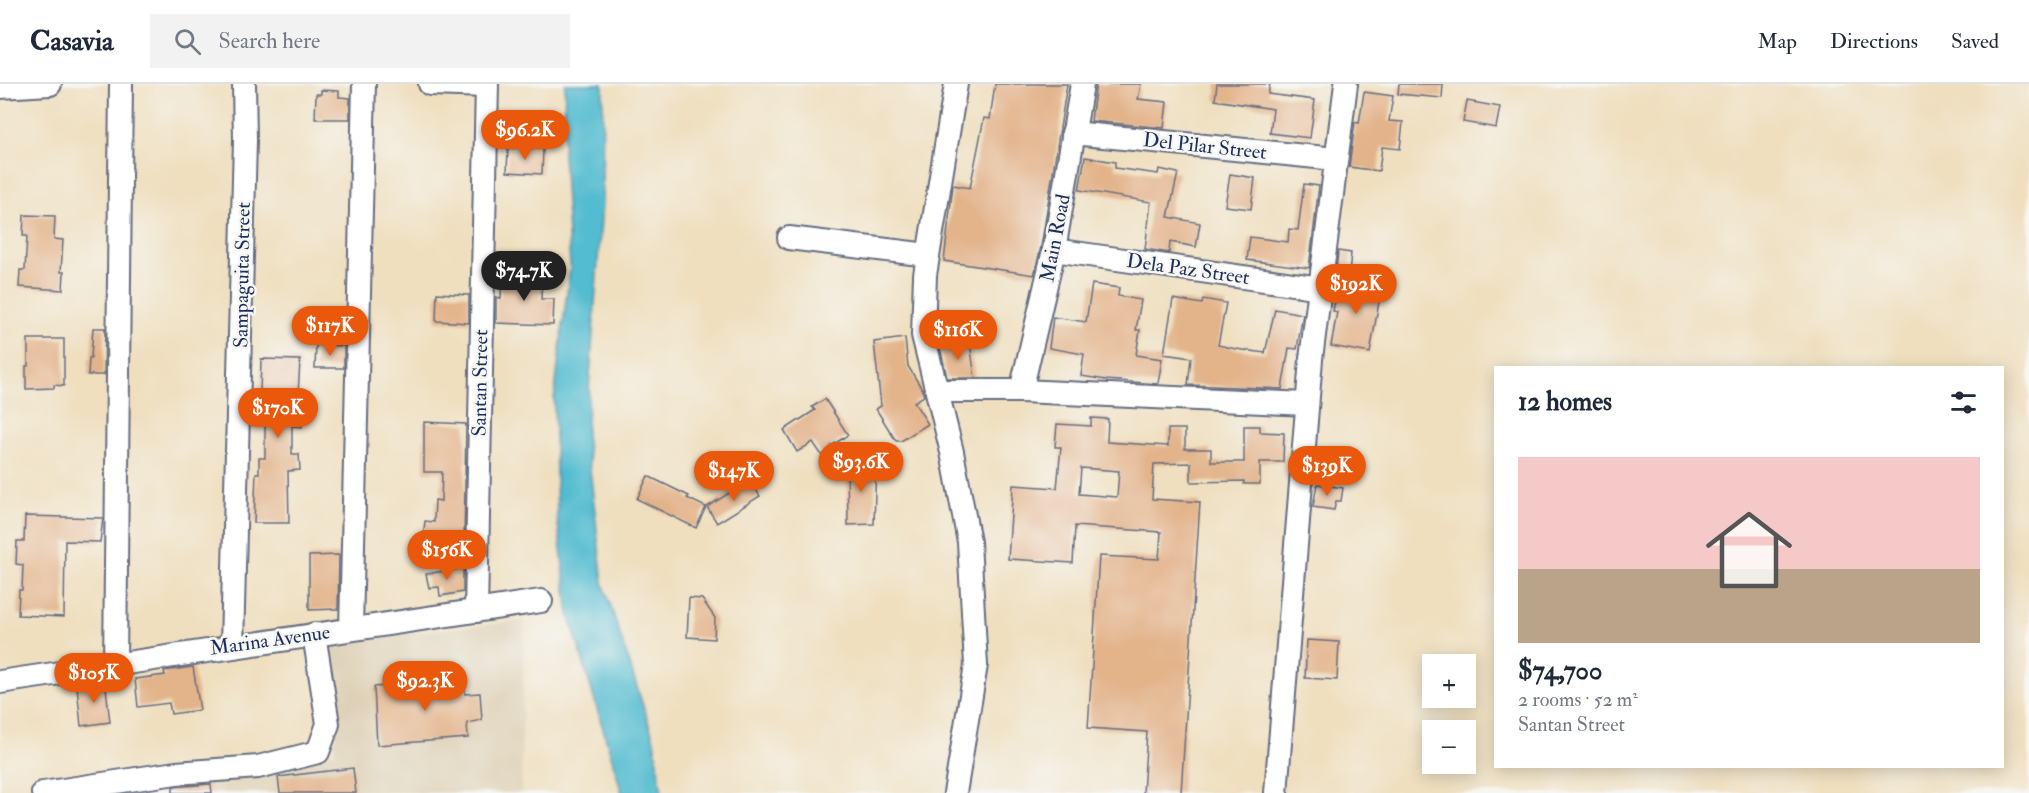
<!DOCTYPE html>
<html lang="en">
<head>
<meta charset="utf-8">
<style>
	:root { --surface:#fff; --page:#f2f2f3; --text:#1f2937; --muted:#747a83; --line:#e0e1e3; --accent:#ea580c }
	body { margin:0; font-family:"IM FELL Double Pica",serif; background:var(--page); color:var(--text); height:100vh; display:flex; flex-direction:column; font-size:22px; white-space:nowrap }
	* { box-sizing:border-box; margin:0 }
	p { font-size:20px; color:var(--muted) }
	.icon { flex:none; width:33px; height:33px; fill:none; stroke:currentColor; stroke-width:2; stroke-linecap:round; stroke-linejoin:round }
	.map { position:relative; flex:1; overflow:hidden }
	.drawer { position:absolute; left:1494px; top:282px; width:510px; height:402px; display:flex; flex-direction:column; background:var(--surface); border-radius:0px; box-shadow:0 3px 15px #0003 }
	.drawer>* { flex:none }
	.tools { position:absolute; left:1422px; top:570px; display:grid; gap:12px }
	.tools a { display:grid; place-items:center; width:54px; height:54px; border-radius:0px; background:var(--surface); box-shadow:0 3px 15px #0003; font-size:30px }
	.price { position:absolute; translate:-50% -51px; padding:0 14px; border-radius:21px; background:var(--accent); color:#fff; font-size:20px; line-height:39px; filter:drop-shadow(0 2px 3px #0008) }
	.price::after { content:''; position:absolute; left:50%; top:36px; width:18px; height:14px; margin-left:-9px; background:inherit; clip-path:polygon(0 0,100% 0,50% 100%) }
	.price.selected { background:#222; color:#fff }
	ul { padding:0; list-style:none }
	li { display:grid; align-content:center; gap:12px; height:318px; padding:0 24px }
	li span { display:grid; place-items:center; height:186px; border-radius:0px; color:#555 }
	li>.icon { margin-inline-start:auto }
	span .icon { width:108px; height:108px; fill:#fffc; stroke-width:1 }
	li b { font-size:26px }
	h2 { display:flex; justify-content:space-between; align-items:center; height:72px; padding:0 24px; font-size:26px }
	header { display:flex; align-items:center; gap:36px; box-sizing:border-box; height:84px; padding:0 30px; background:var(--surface); border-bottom:2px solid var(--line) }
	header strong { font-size:28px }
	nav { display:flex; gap:33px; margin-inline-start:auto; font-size:21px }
	.search { width:420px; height:54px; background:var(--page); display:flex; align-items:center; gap:15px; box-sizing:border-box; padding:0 21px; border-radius:0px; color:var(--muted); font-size:22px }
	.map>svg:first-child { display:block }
	.built { fill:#ddcfb4 }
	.water { fill:#53bcd0; stroke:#377697; stroke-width:1.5 }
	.building { fill:#e3b38a; fill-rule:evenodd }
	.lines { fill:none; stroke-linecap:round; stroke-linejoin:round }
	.minor-casing { stroke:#656d80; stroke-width:26 }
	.minor { stroke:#fff; stroke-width:22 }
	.labels { text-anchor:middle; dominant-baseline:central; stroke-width:5; stroke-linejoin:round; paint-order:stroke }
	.street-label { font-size:20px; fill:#1b2f5e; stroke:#f6f6f2 }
</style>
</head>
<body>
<header>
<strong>Casavia</strong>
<div class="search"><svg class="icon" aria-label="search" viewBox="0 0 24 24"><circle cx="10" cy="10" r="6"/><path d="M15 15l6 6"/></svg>Search here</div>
<nav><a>Map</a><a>Directions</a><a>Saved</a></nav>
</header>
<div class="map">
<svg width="2029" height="709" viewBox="0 0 2029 709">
	<rect width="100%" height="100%" fill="#f6f6f2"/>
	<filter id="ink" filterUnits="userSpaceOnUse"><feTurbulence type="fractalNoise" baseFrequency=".0167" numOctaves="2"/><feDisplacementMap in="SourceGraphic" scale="12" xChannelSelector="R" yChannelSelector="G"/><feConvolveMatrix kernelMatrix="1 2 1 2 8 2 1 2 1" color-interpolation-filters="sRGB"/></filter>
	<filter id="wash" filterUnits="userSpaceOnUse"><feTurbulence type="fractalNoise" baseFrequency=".008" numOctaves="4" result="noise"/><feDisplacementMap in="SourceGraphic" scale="24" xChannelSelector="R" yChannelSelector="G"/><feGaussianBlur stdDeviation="1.35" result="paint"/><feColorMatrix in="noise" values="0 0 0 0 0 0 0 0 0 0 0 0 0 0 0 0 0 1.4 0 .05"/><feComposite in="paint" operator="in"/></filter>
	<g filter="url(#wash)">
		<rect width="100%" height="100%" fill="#efdfbf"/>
		<!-- built -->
		<path class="built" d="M524,537L521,709H93L336,668L326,558Z"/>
		<!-- water -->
		<path class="water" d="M565,0H603L602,120L586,350L603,498L654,656L662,709H622L569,530L557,433L554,315L570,183L563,71Z"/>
		<g id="blocks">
			<!-- building -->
			<g class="building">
				<path d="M995,0H1067L1041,163L1034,191L944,177L953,101L970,104L984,34L990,35Z"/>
				<path d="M1096,0H1141L1138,15L1167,18L1164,44L1091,37Z"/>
				<path d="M1217,0H1270L1268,10L1315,16L1310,54L1270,49L1273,25L1215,16Z"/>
				<path d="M1399,0H1443L1442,14L1398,10Z"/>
				<path d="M321,6L339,7V13L350,14V35H315L316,10H321Z"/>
				<path d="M1364,8L1393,12L1389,37L1403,38L1400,65L1382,63L1379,87L1349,83L1355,38L1359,39Z"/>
				<path d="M1467,17L1500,23L1496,44L1463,38Z"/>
				<path d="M508,64L543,65L542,90L507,88Z"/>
				<path d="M1085,73L1115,78V84L1158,90L1159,85L1178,89L1168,133L1200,139L1196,163L1170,158L1169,169L1145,165L1151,118L1079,106Z"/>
				<path d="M1230,90L1255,94L1251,125L1225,122Z"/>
				<path d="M1304,100L1319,102L1309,184L1247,176L1250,153L1288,158L1289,145L1298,146Z"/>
				<path d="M24,131L55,132L54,155L63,156L61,188H64L63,206L19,203L20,186H25L27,152H23Z"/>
				<path d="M1338,167L1351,169L1349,190L1336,189Z"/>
				<path d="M502,191L542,192L541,215H554L553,241L496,239V213L501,214Z"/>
				<path d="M1340,193L1382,201L1370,269L1331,262L1337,228L1333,227Z"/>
				<path d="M1092,200L1119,204L1118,212L1141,216L1136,246H1140L1136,271L1162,275L1158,300L1106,296L1081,292L1084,270L1049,264L1053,233L1086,238Z"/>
				<path d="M437,209L469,211V239L436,237Z"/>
				<path d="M1173,215L1202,220L1203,215L1226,219L1218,261L1236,265L1265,269L1275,225L1303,230L1297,265L1289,264L1282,305L1188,301L1191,274L1164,270Z"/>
				<path d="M93,244H105L104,291H88L89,274H91Z"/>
				<path d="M905,254L908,282L922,305L924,312L914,318L928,340L901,357H896L876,325L881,322L874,258Z"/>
				<path d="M28,255H64V302L54,301V304L26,305V282H28Z"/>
				<path d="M970,259L975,294H947L940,263Z"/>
				<path d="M316,261L344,262V284H315Z"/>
				<path d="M261,275L300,276L298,312H304L302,343L292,342V370H299L300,386L288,387L289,439H254L256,389H259V374H265V309H260Z"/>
				<path d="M825,315L848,351L831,362L834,366L823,373L813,358L797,368L784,346L815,326L812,323Z"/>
				<path d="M1091,334L1108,335L1107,358L1168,362V345H1185V365H1211V378H1244V342H1260V348L1284,349L1283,378H1260V400H1244V397L1191,398V379L1154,380L1152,415L1200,418L1181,709H1143L1147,648L1088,644L1099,472L1159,475L1161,448L1075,442L1073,479L1008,475L1013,401L1057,404L1061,363H1055L1057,340L1091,342ZM1081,384L1119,387L1117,413L1079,410Z"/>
				<path d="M424,338L466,340L464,459L423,454L425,437L434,438L435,416L441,417L442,388H424Z"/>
				<path d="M876,379L874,440L848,441L847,380Z"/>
				<path d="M648,392L689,412L687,414L706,423L696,444L637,415Z"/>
				<path d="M750,396L760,412L717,439L707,423Z"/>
				<path d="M1317,400L1343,404L1341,417H1336L1334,426L1313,423Z"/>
				<path d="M25,432L103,434L100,458L65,457L64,533L18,531L19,506H22L23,481L16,480L17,457H24Z"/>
				<path d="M339,471L338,525L309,526V472Z"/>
				<path d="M463,484V508L440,512L439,503L429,504L426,490Z"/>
				<path d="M689,514L702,515L715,534L714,555L687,553Z"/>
				<path d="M1307,556L1339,558L1337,596L1305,594Z"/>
				<path d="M193,583L200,626L171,630L169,619L138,623L135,595L165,591L164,587Z"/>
				<path d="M105,596L110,638L81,642L77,603L92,601L91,598Z"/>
				<path d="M464,596L465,610L480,609L482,636L467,639L468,654L377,661L374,603Z"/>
				<path d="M353,684L356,709H280L278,693Z"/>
				<path d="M211,700L212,709H173V703Z"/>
			</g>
		</g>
	</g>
	<g filter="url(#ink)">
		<use href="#blocks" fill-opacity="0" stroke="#656d80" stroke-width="1.5"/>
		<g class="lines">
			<defs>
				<g id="minor">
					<path d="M430,0L486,2"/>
					<path d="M0,3L50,0"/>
					<path d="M1073,49L1336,75"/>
					<path d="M789,154L928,171"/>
					<path d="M1054,166L1321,204"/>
					<path d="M937,307H1021L1307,320"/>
					<path d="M1021,307L1054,166L1082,0"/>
					<path d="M476,527L487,0"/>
					<path d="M351,545L364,0"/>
					<path d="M232,562L245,56L244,0"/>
					<path d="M115,580L121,0"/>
					<path d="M0,598L541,517"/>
					<path d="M43,709L176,689L258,683L318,668L328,640L314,550"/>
					<path d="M955,709L976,581L969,458L952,368L923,251L925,191L956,0"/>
					<path d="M1276,709L1311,275L1346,0"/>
				</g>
			</defs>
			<!-- minor casing -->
			<use href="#minor" class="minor-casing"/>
			<!-- minor -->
			<use href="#minor" class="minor"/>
		</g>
	</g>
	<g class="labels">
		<!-- street labels -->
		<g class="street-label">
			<text transform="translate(1205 62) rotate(6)">Del Pilar Street</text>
			<text transform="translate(1055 154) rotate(-79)">Main Road</text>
			<text transform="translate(1188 185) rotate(8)">Dela Paz Street</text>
			<text transform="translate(242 191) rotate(-89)">Sampaguita Street</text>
			<text transform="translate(480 299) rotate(-89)">Santan Street</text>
			<text transform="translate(270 556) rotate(-8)">Marina Avenue</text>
		</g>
	</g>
</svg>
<div class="tools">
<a>+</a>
<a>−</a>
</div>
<b class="price" style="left:525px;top:77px">$96.2K</b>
<b class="price selected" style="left:524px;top:218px">$74.7K</b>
<b class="price" style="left:1356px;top:231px">$192K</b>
<b class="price" style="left:330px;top:273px">$117K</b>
<b class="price" style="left:958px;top:277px">$116K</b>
<b class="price" style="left:278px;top:355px">$170K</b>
<b class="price" style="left:861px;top:409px">$93.6K</b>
<b class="price" style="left:1327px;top:413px">$139K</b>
<b class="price" style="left:734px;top:418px">$147K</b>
<b class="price" style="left:447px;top:497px">$156K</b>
<b class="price" style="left:94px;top:620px">$105K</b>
<b class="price" style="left:425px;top:628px">$92.3K</b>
<section class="drawer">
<h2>12 homes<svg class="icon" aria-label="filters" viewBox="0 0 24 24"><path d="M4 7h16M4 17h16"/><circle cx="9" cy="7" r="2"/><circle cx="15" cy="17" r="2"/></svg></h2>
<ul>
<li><span style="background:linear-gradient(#f6c9c9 60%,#b9a48a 0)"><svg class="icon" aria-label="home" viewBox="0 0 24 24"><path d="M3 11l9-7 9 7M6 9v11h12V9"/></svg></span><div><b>$74,700</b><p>2 rooms · 52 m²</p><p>Santan Street</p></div></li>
</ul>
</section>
</div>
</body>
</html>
